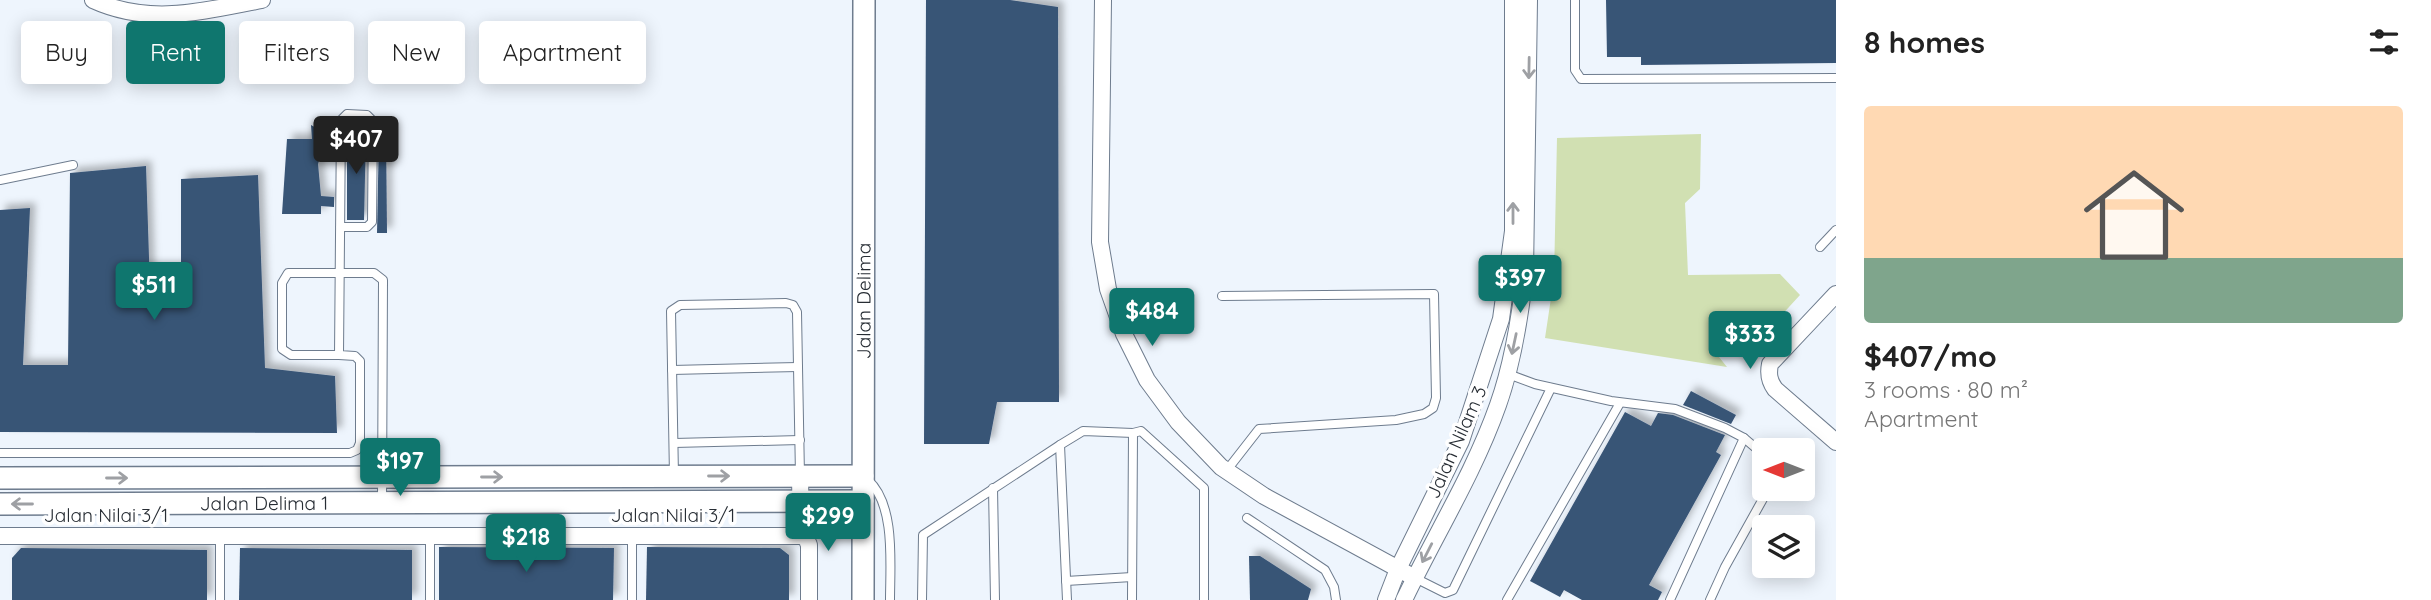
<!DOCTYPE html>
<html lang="en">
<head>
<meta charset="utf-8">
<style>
	:root { --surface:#fff; --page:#f2f2f2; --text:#222; --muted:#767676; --accent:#0f766e }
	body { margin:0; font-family:Quicksand,sans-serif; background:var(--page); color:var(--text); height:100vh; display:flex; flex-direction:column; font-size:26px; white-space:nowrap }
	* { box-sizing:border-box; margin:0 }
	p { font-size:23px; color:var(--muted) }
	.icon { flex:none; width:38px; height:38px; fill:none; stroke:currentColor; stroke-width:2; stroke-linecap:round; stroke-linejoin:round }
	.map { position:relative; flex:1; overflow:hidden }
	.side { display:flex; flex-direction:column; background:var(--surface); width:595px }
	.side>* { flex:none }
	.banner { position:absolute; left:21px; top:21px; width:665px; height:63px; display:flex; gap:14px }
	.needle { width:46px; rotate:270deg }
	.buttons { position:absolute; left:1752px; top:438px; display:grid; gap:14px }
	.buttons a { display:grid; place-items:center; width:63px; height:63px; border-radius:7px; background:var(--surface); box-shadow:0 4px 18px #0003; font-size:35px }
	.price { position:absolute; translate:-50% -60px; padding:0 16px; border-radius:7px; background:var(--accent); color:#fff; font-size:23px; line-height:46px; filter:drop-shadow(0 2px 4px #0008) }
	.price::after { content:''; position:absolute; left:50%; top:42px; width:21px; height:16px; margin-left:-10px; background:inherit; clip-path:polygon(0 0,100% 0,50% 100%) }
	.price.active { background:#222; color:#fff }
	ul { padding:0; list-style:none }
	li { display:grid; align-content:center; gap:14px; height:371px; padding:0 28px }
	li span { display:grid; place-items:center; height:217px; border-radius:7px; color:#555 }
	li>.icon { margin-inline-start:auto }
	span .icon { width:126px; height:126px; fill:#fffc; stroke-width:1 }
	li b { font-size:30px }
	h2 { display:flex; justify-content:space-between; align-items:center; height:84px; padding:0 28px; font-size:30px }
	.pill { padding:0 24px; border-radius:7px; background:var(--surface); box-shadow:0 4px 18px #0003; font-size:24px; line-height:63px }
	.pill.active { background:var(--accent); color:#fff }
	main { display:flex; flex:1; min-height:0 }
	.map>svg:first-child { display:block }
	.green { fill:#d1e0b2 }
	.building { fill:#385476; filter:url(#shadow) }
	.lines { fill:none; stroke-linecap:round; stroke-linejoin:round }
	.lane-casing { stroke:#6e7c8e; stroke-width:10 }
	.street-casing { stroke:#6e7c8e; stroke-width:18 }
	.secondary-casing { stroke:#6e7c8e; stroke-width:24 }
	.lane { stroke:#fff; stroke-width:8 }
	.street { stroke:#fff; stroke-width:16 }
	.secondary { stroke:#fff; stroke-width:21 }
	.oneway { stroke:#9ea0a4 }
	.labels { text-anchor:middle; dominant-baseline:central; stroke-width:7; stroke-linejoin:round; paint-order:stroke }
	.street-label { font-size:19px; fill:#272d34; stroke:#fff }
</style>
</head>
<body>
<main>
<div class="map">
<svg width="1836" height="600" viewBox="0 0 1836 600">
	<defs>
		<filter id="shadow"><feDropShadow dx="5.5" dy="-5.5" stdDeviation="3.5" flood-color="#0004"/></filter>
	</defs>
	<rect width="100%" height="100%" fill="#eef5fd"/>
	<!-- green -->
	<path class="green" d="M1701,134L1700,189L1685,203L1688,275L1780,274L1800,295L1755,344L1740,332L1715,352L1727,367L1545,338L1554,278L1557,138Z"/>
	<!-- building -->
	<g class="building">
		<path d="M926,0H1010L1058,7L1059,402H997L989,444H924Z"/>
		<path d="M1606,0H1836V63L1641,65V57H1607Z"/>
		<path d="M311,125L323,132L322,140H326V153L321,154L318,164L321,196L334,197V207L321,206V214H282L287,139H312Z"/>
		<path d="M355,132H366L364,220H347V135H355Z"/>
		<path d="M379,132H386L387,233H377Z"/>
		<path d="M146,166L150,288L181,293V179L258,175L265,368L335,376L337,433L0,432V210L30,208L23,365H68L70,173Z"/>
		<path d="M1691,391L1736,415L1731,424L1683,405Z"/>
		<path d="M1625,412L1651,426L1658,413L1673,415L1722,434L1725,435L1716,452L1721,455L1649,585L1662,592L1658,600H1582L1564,590L1560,597L1530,581Z"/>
		<path d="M439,547L614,548L613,600H439Z"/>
		<path d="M647,547L780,548L789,555V600H646Z"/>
		<path d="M21,548L207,550V600H12V558Z"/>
		<path d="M240,548L412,550V600H239Z"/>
		<path d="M1249,556H1260L1311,589L1308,600H1250Z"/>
	</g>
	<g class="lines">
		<defs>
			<g id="lane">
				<path d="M1575,0V70L1581,79L1836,78"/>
				<path d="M0,180L73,165"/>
				<path d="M1820,247L1836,230"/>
				<path d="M1222,296L1434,294L1436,398L1433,408L1424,414L1396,420L1259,429L1227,470"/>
				<path d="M339,355H291L282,349V283L288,273H374L383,280L382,500"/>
				<path d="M672,370L798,367"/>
				<path d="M1508,374L1535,384L1611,401L1675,409L1725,428L1744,438L1670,600"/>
				<path d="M1744,438L1764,455"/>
				<path d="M674,443L800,440"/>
				<path d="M0,453H350L357,450L360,443V361L355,356L339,355L341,120L347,114L367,115L373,121L372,222L367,227H340"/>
				<path d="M674,476L671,311L680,305L786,303L793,305L797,312L800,476"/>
				<path d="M868,480C896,505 890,565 890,600"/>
				<path d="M993,488L995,600"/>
				<path d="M1247,518L1325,570L1334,587L1336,600"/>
				<path d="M220,536V600"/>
				<path d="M430,536V600"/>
				<path d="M632,536V600"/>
				<path d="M1415,578L1445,593L1453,590L1551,388"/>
				<path d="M1066,581L1132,577"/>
				<path d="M922,600L923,535L1060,445"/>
				<path d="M1067,600L1060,445L1083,431L1133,433L1141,431L1204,488V600"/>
				<path d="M1132,600L1133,433"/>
				<path d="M1507,600L1620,403"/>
				<path d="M1710,600L1725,567L1769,488"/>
			</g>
			<g id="street">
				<path d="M93,0C150,26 203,11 262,0"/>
				<path d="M1103,0L1100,242L1108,289L1124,334L1147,380L1178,422L1221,467L1264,496L1415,578"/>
				<path d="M1836,294L1770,364C1768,374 1769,381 1775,389L1836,442"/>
				<path d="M800,476L801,536"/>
				<path d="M0,536H801"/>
				<path d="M801,536L806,538L809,545V600"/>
				<path d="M1386,600L1398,569L1461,441L1501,319L1513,231V0"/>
				<path d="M1404,600C1435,535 1474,473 1498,405C1513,363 1520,318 1525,273L1529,0"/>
			</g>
			<g id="secondary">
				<path d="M0,478L863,476"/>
				<path id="s1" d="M0,504L863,501"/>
				<path id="s2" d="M863,600L864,0"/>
			</g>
		</defs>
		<!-- lane casing -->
		<use href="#lane" class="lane-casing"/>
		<!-- street casing -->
		<use href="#street" class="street-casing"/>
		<!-- secondary casing -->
		<use href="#secondary" class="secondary-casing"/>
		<!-- lane -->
		<use href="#lane" class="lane"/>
		<!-- street -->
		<use href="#street" class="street"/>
		<!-- secondary -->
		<use href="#secondary" class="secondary"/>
	</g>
	<!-- one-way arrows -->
	<defs><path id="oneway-shaft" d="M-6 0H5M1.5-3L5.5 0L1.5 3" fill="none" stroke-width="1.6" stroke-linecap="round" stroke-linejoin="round" transform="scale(1.75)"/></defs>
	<g class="oneway">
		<use href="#oneway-shaft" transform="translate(1529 68) rotate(91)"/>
		<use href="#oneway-shaft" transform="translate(1513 213) rotate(-90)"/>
		<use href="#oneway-shaft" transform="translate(1514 344) rotate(102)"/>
		<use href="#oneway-shaft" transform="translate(719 476)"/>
		<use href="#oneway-shaft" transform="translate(492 477)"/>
		<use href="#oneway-shaft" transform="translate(117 478)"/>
		<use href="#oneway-shaft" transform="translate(22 504) rotate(180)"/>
		<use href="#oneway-shaft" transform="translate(1427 553) rotate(117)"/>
	</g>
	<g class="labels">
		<!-- street labels -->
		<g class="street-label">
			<text stroke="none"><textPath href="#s2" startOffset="299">Jalan Delima</textPath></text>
			<text transform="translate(1456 442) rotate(-66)">Jalan Nilam 3</text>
			<text stroke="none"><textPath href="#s1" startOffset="264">Jalan Delima 1</textPath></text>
			<text x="106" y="515">Jalan Nilai 3/1</text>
			<text x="673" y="515">Jalan Nilai 3/1</text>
		</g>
	</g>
</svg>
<div class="buttons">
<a><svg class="needle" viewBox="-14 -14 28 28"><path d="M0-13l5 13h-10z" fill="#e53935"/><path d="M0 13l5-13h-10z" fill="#767676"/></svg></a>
<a><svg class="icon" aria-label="layers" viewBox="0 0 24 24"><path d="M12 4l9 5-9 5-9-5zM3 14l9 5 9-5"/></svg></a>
</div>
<b class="price active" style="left:356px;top:176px">$407</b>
<b class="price" style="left:1520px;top:315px">$397</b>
<b class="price" style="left:154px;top:322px">$511</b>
<b class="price" style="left:1152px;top:348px">$484</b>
<b class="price" style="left:1750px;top:371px">$333</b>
<b class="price" style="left:400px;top:498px">$197</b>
<b class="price" style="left:828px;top:553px">$299</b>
<b class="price" style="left:526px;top:574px">$218</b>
<div class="banner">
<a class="pill">Buy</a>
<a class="pill active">Rent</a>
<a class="pill">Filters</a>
<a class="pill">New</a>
<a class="pill">Apartment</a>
</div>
</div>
<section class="side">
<h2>8 homes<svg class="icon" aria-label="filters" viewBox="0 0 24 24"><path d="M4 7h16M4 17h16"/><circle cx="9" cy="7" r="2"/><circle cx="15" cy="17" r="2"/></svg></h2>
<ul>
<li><span style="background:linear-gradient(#ffd9b3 70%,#7fa58c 0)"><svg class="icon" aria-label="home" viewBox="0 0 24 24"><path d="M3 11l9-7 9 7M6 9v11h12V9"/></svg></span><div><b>$407/mo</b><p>3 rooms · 80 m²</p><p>Apartment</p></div></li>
</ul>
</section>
</main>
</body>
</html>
